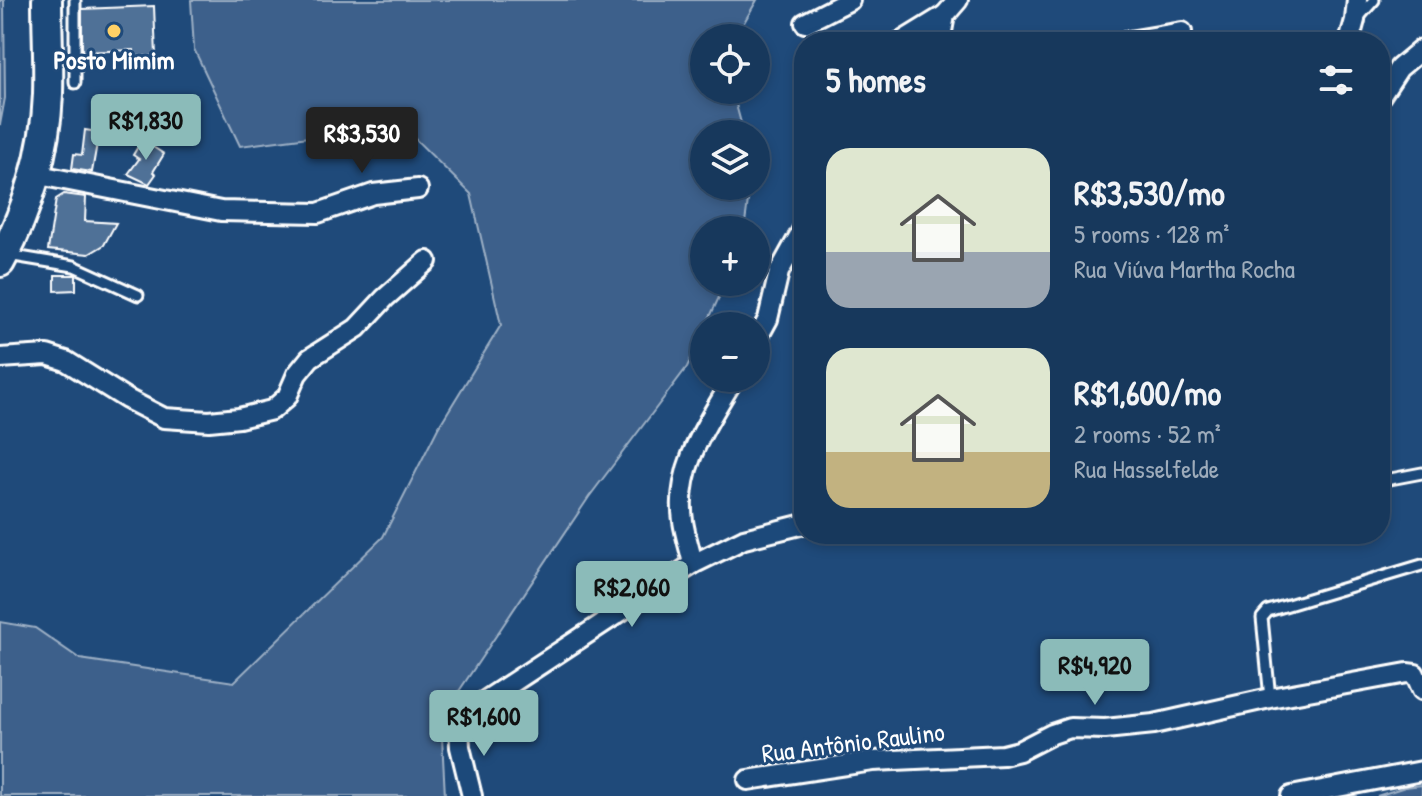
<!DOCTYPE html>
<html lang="en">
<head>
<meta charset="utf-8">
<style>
	:root { --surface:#17385c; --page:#244365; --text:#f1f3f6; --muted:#9eacbb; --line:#365272; --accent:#8bbbb9 }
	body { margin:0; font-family:"Patrick Hand",sans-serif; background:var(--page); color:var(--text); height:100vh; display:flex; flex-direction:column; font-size:30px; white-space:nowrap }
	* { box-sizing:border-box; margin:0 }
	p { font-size:26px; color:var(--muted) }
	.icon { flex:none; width:44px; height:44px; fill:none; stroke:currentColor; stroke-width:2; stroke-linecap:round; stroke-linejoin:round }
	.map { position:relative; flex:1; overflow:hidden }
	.sheet { position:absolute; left:794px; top:32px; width:596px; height:512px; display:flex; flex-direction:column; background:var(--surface); border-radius:32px; box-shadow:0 4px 12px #0003,0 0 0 2px var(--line) }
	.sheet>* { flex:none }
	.fabs { position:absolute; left:690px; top:24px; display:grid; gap:16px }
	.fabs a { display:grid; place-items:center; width:80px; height:80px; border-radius:50%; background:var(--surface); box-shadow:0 4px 12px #0003,0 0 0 2px var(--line); font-size:40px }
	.price { position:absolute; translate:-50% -68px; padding:0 18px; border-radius:8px; background:var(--accent); color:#111; font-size:26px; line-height:52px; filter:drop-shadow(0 2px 4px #0008) }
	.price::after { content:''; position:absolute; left:50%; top:48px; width:24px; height:18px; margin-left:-12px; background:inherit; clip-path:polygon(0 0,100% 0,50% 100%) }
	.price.selected { background:#222; color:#fff }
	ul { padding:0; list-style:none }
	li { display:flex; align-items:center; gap:24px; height:200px; padding:0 32px }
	li span { display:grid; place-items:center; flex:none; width:224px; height:160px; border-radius:24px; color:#555 }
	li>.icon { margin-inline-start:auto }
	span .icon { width:96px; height:96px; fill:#fffc; stroke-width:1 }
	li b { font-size:34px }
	h2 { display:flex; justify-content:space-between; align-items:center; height:96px; padding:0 32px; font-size:34px }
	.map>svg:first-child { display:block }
	.green { fill:#3c618b; stroke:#9eb0c5; stroke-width:2 }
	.building { fill:#507197; stroke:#fff; stroke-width:2 }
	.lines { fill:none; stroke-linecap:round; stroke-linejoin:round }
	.lane-casing { stroke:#fff; stroke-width:15 }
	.street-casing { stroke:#fff; stroke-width:24 }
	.primary-casing { stroke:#fff; stroke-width:34 }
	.lane { stroke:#1f4a7a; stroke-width:9 }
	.street { stroke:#1f4a7a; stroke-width:18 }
	.primary { stroke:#1f4a7a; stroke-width:28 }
	.poi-dot { fill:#ffd166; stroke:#1f4a7a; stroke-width:3 }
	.labels { text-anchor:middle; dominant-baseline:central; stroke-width:6; stroke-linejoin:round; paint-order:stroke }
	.poi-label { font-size:26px; font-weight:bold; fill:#fff; stroke:#1f4a7a }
	.street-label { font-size:26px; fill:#fff; stroke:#1f4a7a }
</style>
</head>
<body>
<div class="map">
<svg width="1422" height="796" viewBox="0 0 1422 796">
	<rect width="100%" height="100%" fill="#1f4a7a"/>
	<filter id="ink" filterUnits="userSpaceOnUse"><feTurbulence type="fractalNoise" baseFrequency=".0125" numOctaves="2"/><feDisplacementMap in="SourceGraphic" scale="16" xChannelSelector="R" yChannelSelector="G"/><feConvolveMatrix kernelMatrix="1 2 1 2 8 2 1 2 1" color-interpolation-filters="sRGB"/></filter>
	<g filter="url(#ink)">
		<!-- green -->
		<g class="green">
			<path d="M0,0H4L5,98L0,125Z"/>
			<path d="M191,0H757L735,38H704V90H732L744,134H704V186H750L744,230H704V282H726L687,367L589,497L441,718L445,796H0V622L35,628L80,659L234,682L383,537L438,428L501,325L471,194L401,125L240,146L194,49Z"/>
			<path d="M1422,785V796H1377L1405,787Z"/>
		</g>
		<!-- building -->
		<g class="building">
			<path d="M154,6L156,56L134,57V50L82,52V9Z"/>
			<path d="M85,130L99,132L92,172L72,169L74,154L82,155Z"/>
			<path d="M142,140L164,154L153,172L156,174L149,184L128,174L139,159L133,155Z"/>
			<path d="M64,194L86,197L85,221L116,223L104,245L89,254L48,250L56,199Z"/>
			<path d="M55,275H76V290L55,291Z"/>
		</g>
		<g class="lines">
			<defs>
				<g id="lane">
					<path d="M1358,18L1374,0"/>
					<path d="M75,83V0"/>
					<path d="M8,255L74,266L138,295"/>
					<path d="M1380,481L1422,473"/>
					<path d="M1270,698L1262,618L1268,611L1422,565"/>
				</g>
				<g id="street">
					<path d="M805,23L850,0"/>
					<path d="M901,42L945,15"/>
					<path d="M940,42L945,15L958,0"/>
					<path d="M1123,42L1182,32"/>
					<path d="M1349,42L1355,20L1357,0"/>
					<path d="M1380,97L1399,68L1422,49"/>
					<path d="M34,174L221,211L318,213L373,194L418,189"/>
					<path d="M756,341L768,319L779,272L804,227"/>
					<path d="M0,358L47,355L66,361L127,399L164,418L209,421L239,418L272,410L287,397L297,374L310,358L357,328L385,298L427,261"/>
					<path d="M693,564C690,549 685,535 683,521C675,466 708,423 734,378"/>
					<path d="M748,780L873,761L1003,755L1019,751L1052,734L1070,728L1105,729L1154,724L1270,698L1407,673L1415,674L1422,690"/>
					<path d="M472,796L460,747L459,726L477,706L693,564L744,539L804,524"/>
					<path d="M1291,796L1422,771"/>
				</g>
				<path id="primary" d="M0,262C27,213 46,151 48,94C49,63 47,31 47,0"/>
			</defs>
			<!-- lane casing -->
			<use href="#lane" class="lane-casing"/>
			<!-- street casing -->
			<use href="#street" class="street-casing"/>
			<!-- primary casing -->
			<use href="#primary" class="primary-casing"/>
			<!-- lane -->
			<use href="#lane" class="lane"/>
			<!-- street -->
			<use href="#street" class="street"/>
			<!-- primary -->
			<use href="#primary" class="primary"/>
		</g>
	</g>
	<!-- markers -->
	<circle class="poi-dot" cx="114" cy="31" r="8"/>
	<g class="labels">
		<!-- poi labels -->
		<g class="poi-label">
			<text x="114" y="59">Posto Mimim</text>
		</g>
		<!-- street labels -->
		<g class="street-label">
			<text transform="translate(853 742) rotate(-7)">Rua Antônio Raulino</text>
		</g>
	</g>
</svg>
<div class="fabs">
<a><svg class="icon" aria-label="locate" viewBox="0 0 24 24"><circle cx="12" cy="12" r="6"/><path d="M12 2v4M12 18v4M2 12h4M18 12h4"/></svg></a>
<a><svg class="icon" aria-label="layers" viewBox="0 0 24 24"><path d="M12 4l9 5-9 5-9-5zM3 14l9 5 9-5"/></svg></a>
<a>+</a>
<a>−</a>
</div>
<b class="price" style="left:146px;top:162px">R$1,830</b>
<b class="price selected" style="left:362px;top:175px">R$3,530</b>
<b class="price" style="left:632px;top:629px">R$2,060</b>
<b class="price" style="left:1095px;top:707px">R$4,920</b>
<b class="price" style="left:484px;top:758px">R$1,600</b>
<section class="sheet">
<h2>5 homes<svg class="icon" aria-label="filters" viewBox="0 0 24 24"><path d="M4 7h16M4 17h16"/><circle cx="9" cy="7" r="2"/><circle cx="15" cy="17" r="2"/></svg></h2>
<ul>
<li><span style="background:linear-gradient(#dfe7d0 65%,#9aa5b1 0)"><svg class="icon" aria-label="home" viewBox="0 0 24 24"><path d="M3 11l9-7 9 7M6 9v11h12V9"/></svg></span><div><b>R$3,530/mo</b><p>5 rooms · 128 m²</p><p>Rua Viúva Martha Rocha</p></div></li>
<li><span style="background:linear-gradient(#dfe7d0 65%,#c2b280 0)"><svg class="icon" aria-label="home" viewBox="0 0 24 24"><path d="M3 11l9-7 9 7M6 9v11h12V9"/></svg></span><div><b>R$1,600/mo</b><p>2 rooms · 52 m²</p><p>Rua Hasselfelde</p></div></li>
</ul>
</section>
</div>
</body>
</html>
